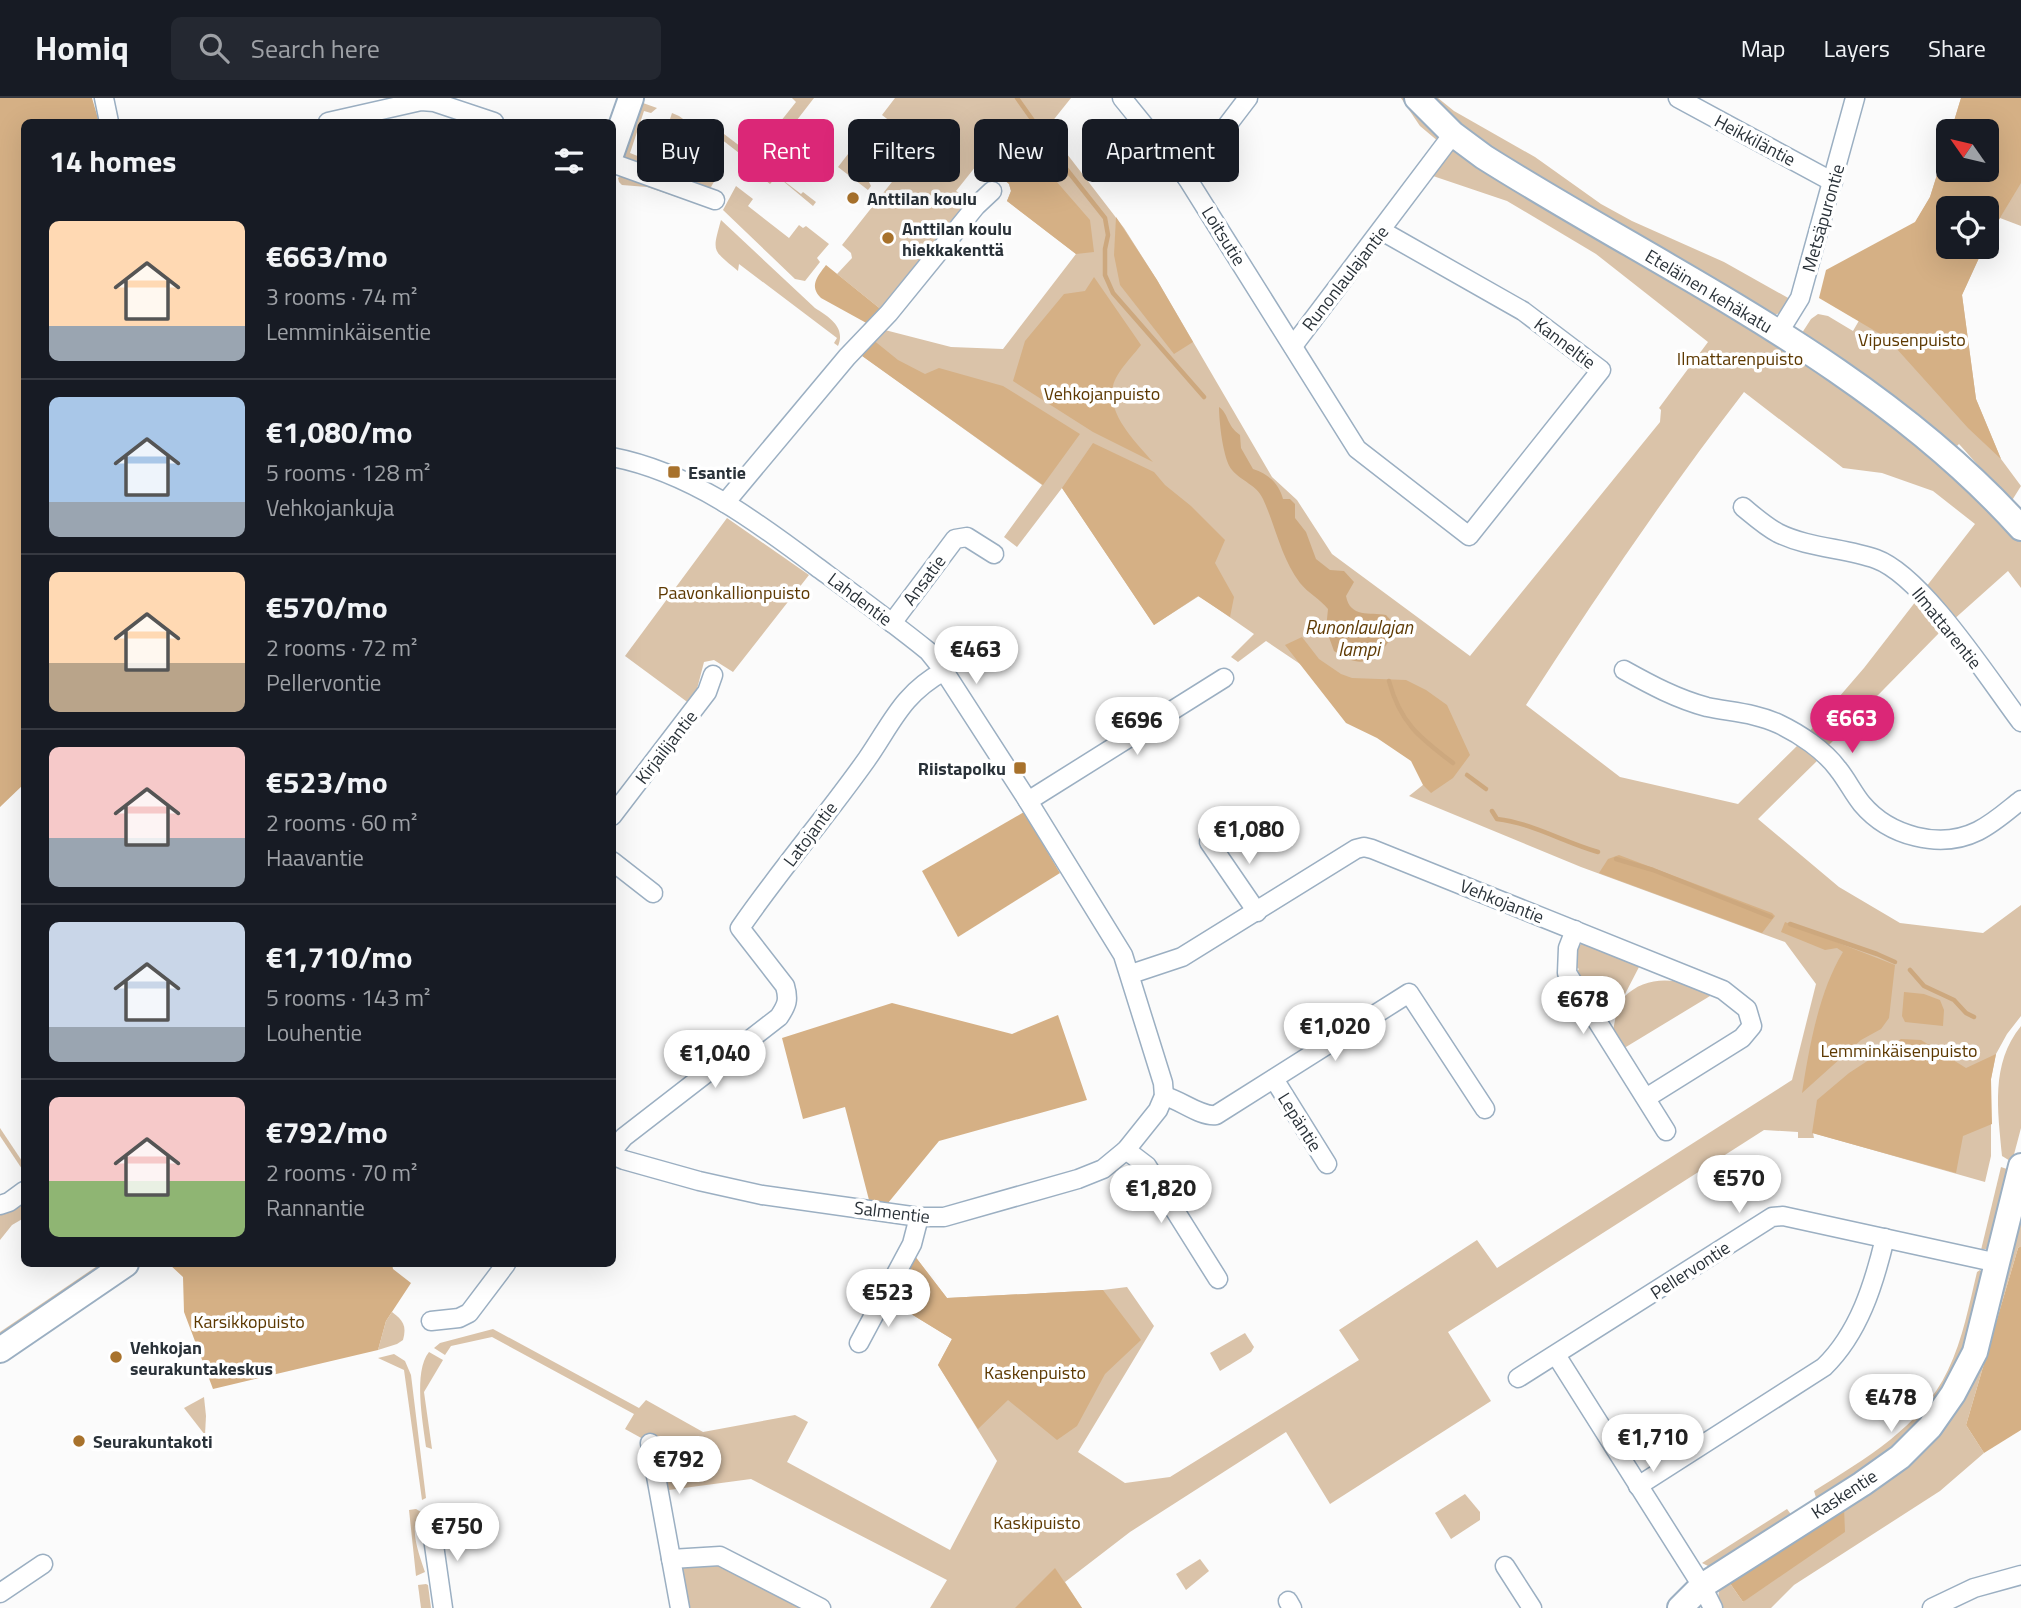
<!DOCTYPE html>
<html lang="en">
<head>
<meta charset="utf-8">
<style>
	:root { --surface:#171b24; --page:#242831; --text:#f1f3f6; --muted:#9ea1a6; --line:#363941; --accent:#db2777 }
	body { margin:0; font-family:"Titillium Web",sans-serif; background:var(--page); color:var(--text); height:100vh; display:flex; flex-direction:column; font-size:26px; white-space:nowrap }
	* { box-sizing:border-box; margin:0 }
	p { font-size:23px; color:var(--muted) }
	.icon { flex:none; width:38px; height:38px; fill:none; stroke:currentColor; stroke-width:2; stroke-linecap:round; stroke-linejoin:round }
	.map { position:relative; flex:1; overflow:hidden }
	.panel { position:absolute; left:21px; top:21px; width:595px; height:1148px; display:flex; flex-direction:column; background:var(--surface); border-radius:10px; box-shadow:0 7px 28px #0002 }
	.panel>* { flex:none }
	.guide { position:absolute; left:637px; top:21px; width:665px; height:63px; display:flex; gap:14px }
	.needle { width:46px; rotate:304deg }
	.fabs { position:absolute; left:1936px; top:21px; display:grid; gap:14px }
	.fabs a { display:grid; place-items:center; width:63px; height:63px; border-radius:10px; background:var(--surface); box-shadow:0 7px 28px #0002; font-size:35px }
	.price { position:absolute; translate:-50% -60px; padding:0 16px; border-radius:24px; background:#fff; color:#222; font-size:23px; line-height:46px; filter:drop-shadow(0 2px 4px #0008) }
	.price::after { content:''; position:absolute; left:50%; top:42px; width:21px; height:16px; margin-left:-10px; background:inherit; clip-path:polygon(0 0,100% 0,50% 100%) }
	.price.active { background:var(--accent); color:#fff }
	ul { padding:0; list-style:none }
	li { display:flex; align-items:center; gap:21px; height:175px; padding:0 28px }
	li+li { border-top:2px solid var(--line) }
	li span { display:grid; place-items:center; flex:none; width:196px; height:140px; border-radius:10px; color:#555 }
	li>.icon { margin-inline-start:auto }
	span .icon { width:84px; height:84px; fill:#fffc; stroke-width:1 }
	li b { font-size:30px }
	h2 { display:flex; justify-content:space-between; align-items:center; height:84px; padding:0 28px; font-size:30px }
	.chip { padding:0 24px; border-radius:10px; background:var(--surface); box-shadow:0 7px 28px #0002; font-size:24px; line-height:63px }
	.chip.active { background:var(--accent); color:#fff }
	header { display:flex; align-items:center; gap:42px; box-sizing:border-box; height:98px; padding:0 35px; background:var(--surface); border-bottom:2px solid var(--line) }
	header strong { font-size:33px }
	nav { display:flex; gap:38px; margin-inline-start:auto; font-size:24px }
	.search { width:490px; height:63px; background:var(--page); display:flex; align-items:center; gap:18px; box-sizing:border-box; padding:0 24px; border-radius:10px; color:var(--muted); font-size:26px }
	.map>svg:first-child { display:block }
	.green { fill:#dac3a9 }
	.forest { fill:#d5b085 }
	.water { fill:#cda87e }
	.lines { fill:none; stroke-linecap:round; stroke-linejoin:round }
	.stream { stroke:#cda87e; stroke-width:4.5 }
	.street-casing { stroke:#9bafc2; stroke-width:21 }
	.secondary-casing { stroke:#9bafc2; stroke-width:28 }
	.street { stroke:#fff; stroke-width:18 }
	.secondary { stroke:#fff; stroke-width:24 }
	.poi-dot { fill:#a8722c; stroke:#fff; stroke-width:2.5 }
	.labels { text-anchor:middle; dominant-baseline:central; stroke-width:7; stroke-linejoin:round; paint-order:stroke }
	.street-label { font-size:18px; fill:#2a3239; stroke:#fff }
	.poi-label { font-size:18px; font-weight:bold; fill:#2a3239; stroke:#fff; text-anchor:start }
	.park-label { font-size:18px; fill:#5d3902; stroke:#fff }
	.water-label { font-size:19px; font-style:italic; fill:#603c06; stroke:#fff }
</style>
</head>
<body>
<header>
<strong>Homiq</strong>
<div class="search"><svg class="icon" aria-label="search" viewBox="0 0 24 24"><circle cx="10" cy="10" r="6"/><path d="M15 15l6 6"/></svg>Search here</div>
<nav><a>Map</a><a>Layers</a><a>Share</a></nav>
</header>
<div class="map">
<svg width="2021" height="1510" viewBox="0 0 2021 1510">
	<rect width="100%" height="100%" fill="#fbfbfb"/>
	<!-- green -->
	<g class="green">
		<path d="M792,0H814L766,62L768,65L762,70L752,65L721,41L724,36L753,58L796,4Z"/>
		<path d="M895,0H1071L1047,30L1124,130L1157,182L1272,379L1297,402L1332,456L1470,558L1660,324L1661,312L1659,310L1708,244L1596,156L1507,103L1433,78L1451,53H1457L1629,152L1881,315L1979,400L2021,444V490L2008,473L1952,523L1926,489L1975,426L1933,393L1882,375L1843,370L1744,294C1666,395 1595,500 1526,607L1620,679L1738,706L1799,646L1819,661L1758,721L1839,789L1900,825L1983,835L2021,807V918L2007,936L1996,956L1991,981V1058L1985,1084L1813,1035L1814,1040H1798V1034L1764,1032L1448,1234L1491,1303L1330,1406L1286,1334L1130,1434L1065,1484L1082,1510H930L947,1482L751,1381L654,1394L643,1341L625,1331L634,1316L492,1239L451,1248L445,1257L434,1250L440,1245L493,1231L639,1310L646,1302L703,1334L795,1317L808,1324L787,1364L950,1452L997,1363L938,1267L952,1241L890,1203L914,1157L947,1200L1103,1192L1127,1189L1154,1228L1078,1354L1125,1385L1170,1379L1359,1262L1339,1232L1477,1142L1497,1170L1792,982L1816,886L1785,844L1581,769L1409,698L1438,675L1407,638L1266,543L1238,564L1231,559L1254,536L1199,498L1154,527L1062,390L1017,449L1004,439L1042,387L858,255L881,231L951,249L1003,251L1076,156L1007,103L1011,93L1009,86L980,63L956,93L968,101V104L950,125L942,123L935,133L939,139L883,213L837,176L852,160L851,155L842,147L903,70L892,61L909,38L882,17Z"/>
		<path d="M1401,0H1406L1439,36V44L1420,28Z"/>
		<path d="M1431,0H1438L1454,13L1535,59L1601,106L1632,123L1724,164L1790,201C1785,211 1781,219 1768,216L1740,195L1595,114L1467,36Z"/>
		<path d="M1961,0H2021V128L2000,120L1986,143V110H1948V149H1984L1962,197L1976,301L2001,361L2021,388L2011,404L1959,346L1957,348L1937,336L1800,238L1811,221L1818,216L1828,218L1853,233L1930,99L1948,42V72H1986V33H1951Z"/>
		<path d="M643,5L657,10L651,15L644,13L630,55L640,59L636,65L624,60Z"/>
		<path d="M672,15L679,18L694,29L692,35L682,31L670,69L678,72L680,75L676,80L653,71V67L658,65L666,67L680,25L670,21Z"/>
		<path d="M855,47L885,70L883,73L871,72L867,80L871,88L868,92L838,69Z"/>
		<path d="M710,65L716,67L719,75L711,89L706,90L693,85L699,69Z"/>
		<path d="M774,72H778L787,79L784,83L801,96L803,94L816,104L813,108L777,78L770,86L765,82Z"/>
		<path d="M622,77L701,105L698,106L647,89L622,87L619,84L618,80Z"/>
		<path d="M736,88L753,101L748,108L789,140L799,127L803,130L806,128L829,146L817,160L820,164L805,183L795,181L723,112Z"/>
		<path d="M721,122L815,210C829,219 846,229 838,248L834,245L837,240L739,166L738,173C712,151 712,155 721,122Z"/>
		<path d="M727,420L809,477L733,574L714,562L704,564L696,595L690,606L625,558Z"/>
		<path d="M1909,492L1942,532L1826,650L1808,635L1864,570L1916,503L1907,494Z"/>
		<path d="M1582,845H1590L1645,867L1639,869L1623,900C1649,873 1684,882 1715,895L1621,952L1612,938L1618,906H1607L1611,914L1608,929L1576,874L1579,871L1573,867L1577,850Z"/>
		<path d="M2021,928V1030L2012,1064L2002,1058C1998,1013 1990,966 2021,928Z"/>
		<path d="M0,1030L24,1066V1074L0,1038Z"/>
		<path d="M2001,1069L2010,1072L1990,1150L1981,1152Z"/>
		<path d="M24,1097V1120L12,1127L0,1142V1111Z"/>
		<path d="M2021,1120V1148L2018,1150L1966,1327L1984,1355L1940,1393L1794,1487L1771,1510H1722C1715,1498 1719,1490 1727,1481L1743,1504L1844,1409L1925,1348Z"/>
		<path d="M100,1166H111L0,1241V1234Z"/>
		<path d="M1980,1172L1983,1175L1967,1250L1937,1304L1894,1351L1817,1403L1814,1393C1865,1361 1921,1329 1948,1272C1963,1241 1969,1207 1977,1174Z"/>
		<path d="M392,1214C403,1222 407,1228 403,1242L397,1246L378,1252L386,1223Z"/>
		<path d="M1245,1235L1254,1249L1251,1254L1220,1273L1210,1255Z"/>
		<path d="M429,1254L443,1262L424,1294L432,1351L426,1349C423,1324 413,1274 429,1254Z"/>
		<path d="M394,1256L405,1263L411,1277L426,1400L422,1402L404,1272L378,1260Z"/>
		<path d="M204,1299L206,1318L205,1337L184,1310Z"/>
		<path d="M1465,1396L1480,1414V1422L1451,1441L1435,1415Z"/>
		<path d="M416,1411L421,1414C407,1427 420,1459 425,1474L416,1478L409,1412Z"/>
		<path d="M1787,1411L1793,1419L1716,1467L1708,1468L1702,1465Z"/>
		<path d="M1200,1461L1209,1473L1186,1492L1176,1476Z"/>
		<path d="M713,1464L803,1510H687L681,1474L683,1469Z"/>
		<path d="M426,1486L428,1487L431,1510H421L418,1487Z"/>
	</g>
	<!-- forest -->
	<g class="forest">
		<path d="M0,0H92L99,24H24V686L0,709Z"/>
		<path d="M1961,0H2021V85L1986,143V110H1948V149H1984L1962,197L1976,301L2001,361L1968,330L1887,240L1819,200L1826,172L1915,124L1930,99L1948,42V72H1986V33H1951Z"/>
		<path d="M1029,52L1090,122L1094,154L1076,156L1007,103L1011,93L1009,86L1005,82Z"/>
		<path d="M1116,119L1157,182L1193,244L1174,256L1120,187L1114,157Z"/>
		<path d="M826,167L883,213L870,227L821,200C809,188 817,179 826,167Z"/>
		<path d="M1094,179L1141,247C1133,258 1116,274 1113,288C1107,317 1136,344 1153,364L1093,334L1013,283L1025,243L1064,196L1085,193Z"/>
		<path d="M872,241L898,262L925,276L939,270L1003,288L1080,336L1043,387L858,255Z"/>
		<path d="M1093,345L1154,374L1165,387L1191,408L1225,442L1215,465L1234,499L1230,519L1198,498L1154,527L1062,390Z"/>
		<path d="M1302,539L1319,561L1341,576L1352,580L1406,582L1426,592L1447,607L1470,657L1453,680L1431,695L1423,687L1411,663L1377,640L1346,625L1285,547Z"/>
		<path d="M1024,714L1060,775L958,839L922,773Z"/>
		<path d="M1619,757L1772,815L1775,818L1762,835L1599,775L1608,761Z"/>
		<path d="M1785,824L1895,867L1889,920L1881,931L1861,942L1802,995C1809,950 1819,893 1843,854L1837,850L1825,852L1781,834Z"/>
		<path d="M1904,894L1924,896L1940,902L1944,912L1943,928L1905,924L1902,918Z"/>
		<path d="M892,905L1012,936L1058,917L1087,1002L939,1043L888,1105L869,1102L845,1009L803,1021L782,940Z"/>
		<path d="M1901,941L1921,942L1966,970L1996,956L1991,981L1992,1026L1963,1038L1956,1075L1812,1035L1817,1002L1849,975Z"/>
		<path d="M2021,1148V1332L1984,1355L1966,1327L2018,1150Z"/>
		<path d="M914,1157L947,1200L1103,1192L1141,1242L1105,1276L1077,1328L1057,1342L1008,1302L978,1331L938,1267L952,1241L890,1203Z"/>
		<path d="M169,1166H392L393,1171L411,1185L386,1223L378,1252L213,1291L184,1214L183,1179Z"/>
		<path d="M1844,1409L1845,1434L1743,1504L1727,1481Z"/>
		<path d="M1055,1470L1082,1510H1015Z"/>
	</g>
	<!-- water -->
	<path class="water" d="M1219,309C1229,316 1226,327 1240,337L1241,350L1253,371C1269,376 1279,386 1283,401H1290L1295,406V420L1306,434L1316,461L1330,472L1344,473L1354,484L1346,498C1350,520 1370,514 1386,517L1397,529C1381,559 1367,576 1334,553L1326,531L1328,511C1320,501 1308,495 1300,485C1281,460 1276,429 1263,401C1257,387 1241,383 1232,372C1223,362 1219,323 1219,309Z"/>
	<g class="lines">
		<!-- stream -->
		<g class="stream">
			<path d="M1017,0L1034,24"/>
			<path d="M1043,37L1056,58L1105,120L1108,137L1105,151V177L1113,195L1204,299"/>
			<path d="M1389,583C1400,625 1420,640 1453,665"/>
			<path d="M1467,677L1486,691"/>
			<path d="M1492,713L1497,721C1532,725 1563,744 1598,754"/>
			<path d="M1616,761L1653,772L1771,819"/>
			<path d="M1790,826L1877,856L1895,864"/>
			<path d="M1910,872L1924,888L1954,902L1966,915L1974,919"/>
		</g>
		<defs>
			<g id="street">
				<path d="M104,0L109,24"/>
				<path d="M1122,0L1187,80L1357,351L1469,438L1601,272L1523,213L1382,133"/>
				<path d="M1678,0L1833,84"/>
				<path d="M328,24L421,3L434,4L494,24"/>
				<path d="M612,65L715,102"/>
				<path d="M1187,80L1248,0"/>
				<path d="M1779,234L1800,200L1855,0"/>
				<path d="M1293,248L1453,36"/>
				<path d="M612,359C690,374 756,423 817,469C855,497 892,524 928,553L944,573L1028,703L1123,857L1163,985L1164,998L1158,1012L1126,1052L1103,1071L1078,1081L944,1119H919L762,1097L699,1083L624,1062L612,1057"/>
				<path d="M725,405L847,259L889,215L976,108L992,93"/>
				<path d="M1743,409C1754,418 1765,428 1778,435C1808,450 1845,450 1876,461C1923,478 1990,583 2021,624"/>
				<path d="M892,525L955,441L967,439L994,456"/>
				<path d="M1624,572C1651,587 1677,601 1707,609C1731,614 1756,615 1779,626C1800,636 1824,652 1838,671C1847,682 1853,695 1862,706C1889,738 1940,752 1978,733C1994,725 2007,713 2021,702"/>
				<path d="M1028,703L1224,580"/>
				<path d="M612,718L707,594L713,577"/>
				<path d="M1209,744L1257,814"/>
				<path d="M612,763L653,795"/>
				<path d="M1575,832L1568,850L1567,875L1666,1033"/>
				<path d="M1131,876L1182,859L1356,751L1364,749L1372,751L1723,892L1747,911L1752,928L1742,940L1646,1000"/>
				<path d="M1274,981L1327,1066"/>
				<path d="M1164,998C1181,1002 1200,1019 1216,1017L1409,895L1485,1011"/>
				<path d="M1126,1052L1147,1068L1218,1181"/>
				<path d="M612,1053L624,1039L779,919C787,907 789,902 785,888L740,830C780,772 826,719 867,661C892,625 902,596 944,573"/>
				<path d="M0,1107L9,1104L24,1093"/>
				<path d="M431,1223L459,1220L469,1215L506,1166"/>
				<path d="M859,1245L912,1146L919,1119"/>
				<path d="M1556,1257L1702,1488L1713,1510"/>
				<path d="M1518,1280L1772,1119L1783,1118L1998,1165"/>
				<path d="M650,1345L680,1510"/>
				<path d="M1638,1388L1824,1269C1859,1235 1874,1186 1885,1140"/>
				<path d="M431,1426L443,1510"/>
				<path d="M671,1461L720,1458L821,1510"/>
				<path d="M1505,1468L1532,1510"/>
				<path d="M0,1495L43,1466"/>
				<path d="M1288,1503L1292,1510"/>
				<path d="M1932,1510L1974,1490L2021,1477"/>
			</g>
			<g id="secondary">
				<path d="M1417,0L1453,36L1484,59C1668,175 1873,266 2021,430"/>
				<path d="M612,54L631,0"/>
				<path d="M0,1252L126,1166"/>
				<path d="M1680,1510L1702,1488L1862,1386L1900,1359L1930,1329L1953,1296L1975,1254L2021,1068"/>
			</g>
		</defs>
		<!-- street casing -->
		<use href="#street" class="street-casing"/>
		<!-- secondary casing -->
		<use href="#secondary" class="secondary-casing"/>
		<!-- street -->
		<use href="#street" class="street"/>
		<!-- secondary -->
		<use href="#secondary" class="secondary"/>
	</g>
	<!-- markers -->
	<g class="poi-dot">
		<circle cx="853" cy="100" r="7"/>
		<circle cx="888" cy="140" r="7"/>
		<rect x="667" y="367" width="14" height="14" rx="3.5"/>
		<rect x="1013" y="663" width="14" height="14" rx="3.5"/>
		<circle cx="116" cy="1259" r="7"/>
		<circle cx="79" cy="1343" r="7"/>
	</g>
	<g class="labels">
		<!-- street labels -->
		<g class="street-label">
			<text transform="translate(1755 42) rotate(28)">Heikkiläntie</text>
			<text transform="translate(1823 120) rotate(-74)">Metsäpurontie</text>
			<text transform="translate(1224 138) rotate(58)">Loitsutie</text>
			<text transform="translate(1345 180) rotate(-52)">Runonlaulajantie</text>
			<text transform="translate(1709 193) rotate(31)">Eteläinen kehäkatu</text>
			<text transform="translate(1565 245) rotate(37)">Kanneltie</text>
			<text transform="translate(924 482) rotate(-53)">Ansatie</text>
			<text transform="translate(860 501) rotate(37)">Lahdentie</text>
			<text transform="translate(1947 530) rotate(51)">Ilmattarentie</text>
			<text transform="translate(666 649) rotate(-52)">Kirjailijantie</text>
			<text transform="translate(810 736) rotate(-53)">Latojantie</text>
			<text transform="translate(1502 803) rotate(22)">Vehkojantie</text>
			<text transform="translate(1300 1024) rotate(58)">Lepäntie</text>
			<text transform="translate(892 1114) rotate(7)">Salmentie</text>
			<text transform="translate(1690 1172) rotate(-33)">Pellervontie</text>
			<text transform="translate(1844 1396) rotate(-33)">Kaskentie</text>
		</g>
		<!-- poi labels -->
		<g class="poi-label">
			<text x="867" y="100">Anttilan koulu</text>
			<text x="902" y="130">Anttilan koulu<tspan x="902" dy="21">hiekkakenttä</tspan></text>
			<text x="688" y="374">Esantie</text>
			<text x="1006" y="670" text-anchor="end">Riistapolku</text>
			<text x="130" y="1249">Vehkojan<tspan x="130" dy="21">seurakuntakeskus</tspan></text>
			<text x="93" y="1343">Seurakuntakoti</text>
		</g>
		<!-- park labels -->
		<g class="park-label">
			<text x="1912" y="241">Vipusenpuisto</text>
			<text x="1740" y="260">Ilmattarenpuisto</text>
			<text x="1102" y="295">Vehkojanpuisto</text>
			<text x="734" y="494">Paavonkallionpuisto</text>
			<text x="1899" y="952">Lemminkäisenpuisto</text>
			<text x="249" y="1223">Karsikkopuisto</text>
			<text x="1035" y="1274">Kaskenpuisto</text>
			<text x="1037" y="1424">Kaskipuisto</text>
		</g>
		<!-- water labels -->
		<g class="water-label">
			<text x="1359" y="528">Runonlaulajan<tspan x="1359" dy="22">lampi</tspan></text>
		</g>
	</g>
</svg>
<div class="fabs">
<a><svg class="needle" viewBox="-14 -14 28 28"><path d="M0-13l5 13h-10z" fill="#e53935"/><path d="M0 13l5-13h-10z" fill="#9ea1a6"/></svg></a>
<a><svg class="icon" aria-label="locate" viewBox="0 0 24 24"><circle cx="12" cy="12" r="6"/><path d="M12 2v4M12 18v4M2 12h4M18 12h4"/></svg></a>
</div>
<b class="price" style="left:976px;top:588px">€463</b>
<b class="price active" style="left:1852px;top:657px">€663</b>
<b class="price" style="left:1137px;top:659px">€696</b>
<b class="price" style="left:1249px;top:768px">€1,080</b>
<b class="price" style="left:1583px;top:938px">€678</b>
<b class="price" style="left:1335px;top:965px">€1,020</b>
<b class="price" style="left:715px;top:992px">€1,040</b>
<b class="price" style="left:1739px;top:1117px">€570</b>
<b class="price" style="left:1161px;top:1127px">€1,820</b>
<b class="price" style="left:888px;top:1231px">€523</b>
<b class="price" style="left:1891px;top:1336px">€478</b>
<b class="price" style="left:1653px;top:1376px">€1,710</b>
<b class="price" style="left:679px;top:1398px">€792</b>
<b class="price" style="left:457px;top:1465px">€750</b>
<div class="guide">
<a class="chip">Buy</a>
<a class="chip active">Rent</a>
<a class="chip">Filters</a>
<a class="chip">New</a>
<a class="chip">Apartment</a>
</div>
<section class="panel">
<h2>14 homes<svg class="icon" aria-label="filters" viewBox="0 0 24 24"><path d="M4 7h16M4 17h16"/><circle cx="9" cy="7" r="2"/><circle cx="15" cy="17" r="2"/></svg></h2>
<ul>
<li><span style="background:linear-gradient(#ffd9b3 75%,#9aa5b1 0)"><svg class="icon" aria-label="home" viewBox="0 0 24 24"><path d="M3 11l9-7 9 7M6 9v11h12V9"/></svg></span><div><b>€663/mo</b><p>3 rooms · 74 m²</p><p>Lemminkäisentie</p></div></li>
<li><span style="background:linear-gradient(#a9c7e8 75%,#9aa5b1 0)"><svg class="icon" aria-label="home" viewBox="0 0 24 24"><path d="M3 11l9-7 9 7M6 9v11h12V9"/></svg></span><div><b>€1,080/mo</b><p>5 rooms · 128 m²</p><p>Vehkojankuja</p></div></li>
<li><span style="background:linear-gradient(#ffd9b3 65%,#b9a48a 0)"><svg class="icon" aria-label="home" viewBox="0 0 24 24"><path d="M3 11l9-7 9 7M6 9v11h12V9"/></svg></span><div><b>€570/mo</b><p>2 rooms · 72 m²</p><p>Pellervontie</p></div></li>
<li><span style="background:linear-gradient(#f6c9c9 65%,#9aa5b1 0)"><svg class="icon" aria-label="home" viewBox="0 0 24 24"><path d="M3 11l9-7 9 7M6 9v11h12V9"/></svg></span><div><b>€523/mo</b><p>2 rooms · 60 m²</p><p>Haavantie</p></div></li>
<li><span style="background:linear-gradient(#c9d6e8 75%,#9aa5b1 0)"><svg class="icon" aria-label="home" viewBox="0 0 24 24"><path d="M3 11l9-7 9 7M6 9v11h12V9"/></svg></span><div><b>€1,710/mo</b><p>5 rooms · 143 m²</p><p>Louhentie</p></div></li>
<li><span style="background:linear-gradient(#f6c9c9 60%,#8fb573 0)"><svg class="icon" aria-label="home" viewBox="0 0 24 24"><path d="M3 11l9-7 9 7M6 9v11h12V9"/></svg></span><div><b>€792/mo</b><p>2 rooms · 70 m²</p><p>Rannantie</p></div></li>
</ul>
</section>
</div>
</body>
</html>
